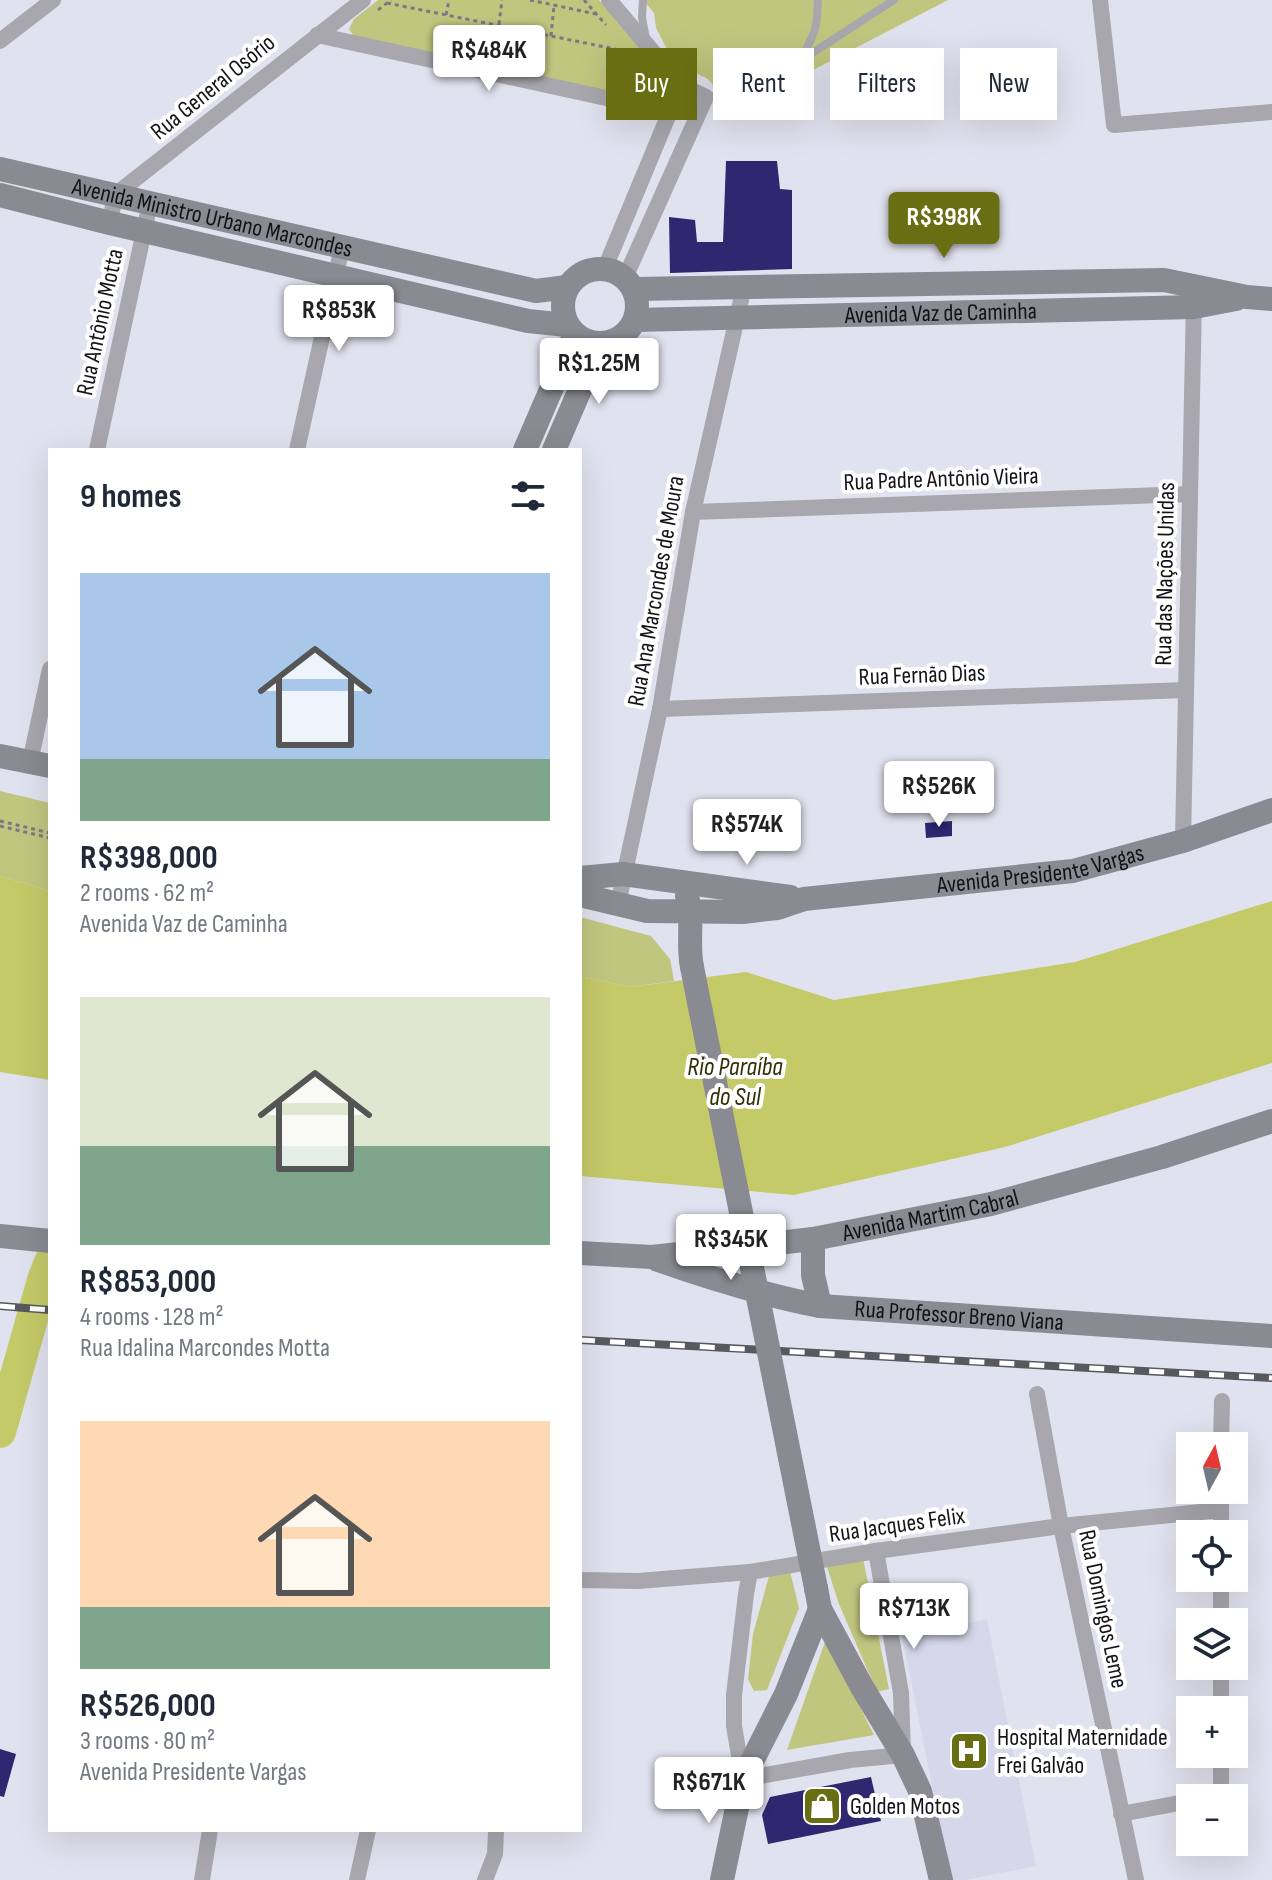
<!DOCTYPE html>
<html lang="en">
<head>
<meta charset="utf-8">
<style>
	:root { --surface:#fff; --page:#f2f2f3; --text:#1f2937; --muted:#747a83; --accent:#6a6e12 }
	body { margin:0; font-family:"Sofia Sans Condensed",sans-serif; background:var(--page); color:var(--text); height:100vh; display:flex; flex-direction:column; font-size:30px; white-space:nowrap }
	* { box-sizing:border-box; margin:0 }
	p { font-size:26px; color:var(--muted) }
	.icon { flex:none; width:44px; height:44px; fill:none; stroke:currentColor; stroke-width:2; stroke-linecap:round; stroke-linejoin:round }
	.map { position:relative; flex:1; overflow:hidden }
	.side { position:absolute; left:48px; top:448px; width:534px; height:1384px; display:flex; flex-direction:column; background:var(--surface); border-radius:0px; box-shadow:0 8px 32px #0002 }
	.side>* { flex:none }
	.banner { position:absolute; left:606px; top:48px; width:546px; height:72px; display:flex; gap:16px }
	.needle { width:52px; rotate:8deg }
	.buttons { position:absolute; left:1176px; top:1432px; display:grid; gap:16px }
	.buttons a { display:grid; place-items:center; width:72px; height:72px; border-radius:0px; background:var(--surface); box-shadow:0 8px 32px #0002; font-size:40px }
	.price { position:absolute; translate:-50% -68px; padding:0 18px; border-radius:8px; background:#fff; color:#222; font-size:26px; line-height:52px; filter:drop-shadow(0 2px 4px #0008) }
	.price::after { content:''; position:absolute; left:50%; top:48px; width:24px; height:18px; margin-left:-12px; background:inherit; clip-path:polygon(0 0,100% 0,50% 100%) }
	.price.selected { background:var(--accent); color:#fff }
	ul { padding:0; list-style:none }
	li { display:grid; align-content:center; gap:16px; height:424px; padding:0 32px }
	li span { display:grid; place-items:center; height:248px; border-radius:0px; color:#555 }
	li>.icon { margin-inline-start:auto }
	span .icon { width:144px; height:144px; fill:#fffc; stroke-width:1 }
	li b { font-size:34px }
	h2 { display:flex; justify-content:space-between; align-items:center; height:96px; padding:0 32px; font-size:34px }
	.chip { padding:0 28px; border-radius:0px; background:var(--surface); box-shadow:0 8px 32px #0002; font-size:28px; line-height:72px }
	.chip.selected { background:var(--accent); color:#fff }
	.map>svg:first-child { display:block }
	.built { fill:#d6d7eb }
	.green { fill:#c1c67f }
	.water { fill:#c4ca68 }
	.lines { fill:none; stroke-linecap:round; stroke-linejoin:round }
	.river { stroke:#c4ca68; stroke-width:32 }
	.building { fill:#2f2770 }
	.path { stroke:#7a7a83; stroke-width:3; stroke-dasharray:4 4; stroke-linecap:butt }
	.lane { stroke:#a7a7ad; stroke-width:8 }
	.street { stroke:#a7a7ad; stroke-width:16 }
	.secondary { stroke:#898a92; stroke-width:24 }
	.rail-casing { stroke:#58585f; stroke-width:8 }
	.rail { stroke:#fff; stroke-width:5; stroke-dasharray:15; stroke-linecap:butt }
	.secondary-bridge { stroke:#898a92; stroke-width:24 }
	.labels { text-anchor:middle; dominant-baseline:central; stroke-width:8; stroke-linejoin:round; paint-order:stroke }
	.street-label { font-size:24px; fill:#141418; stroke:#fff }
	.poi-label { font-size:24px; fill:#141418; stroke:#fff; text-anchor:start }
	.water-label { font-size:26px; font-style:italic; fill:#2f3106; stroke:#fff }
</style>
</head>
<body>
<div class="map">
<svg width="1272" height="1880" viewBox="0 0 1272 1880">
	<rect width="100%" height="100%" fill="#e1e2ef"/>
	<!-- built -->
	<path class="built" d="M987,1619L1036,1866L965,1880H951L902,1636Z"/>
	<!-- green -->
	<g class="green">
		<path d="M378,0H599L663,73L669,83L665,97L649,102L356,39L349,29L354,19Z"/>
		<path d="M643,0H948L734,111L708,79L687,69L668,51L656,28L654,13Z"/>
		<path d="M0,791L50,803V891L0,876Z"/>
		<path d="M580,917L651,936L670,959L674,981L630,987L580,976Z"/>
		<path d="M863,1558L889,1689L877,1692L839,1604L826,1564Z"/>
		<path d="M790,1571L799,1608L767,1690L754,1691L748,1679L753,1634L769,1576Z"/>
		<path d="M826,1639L874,1735L787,1750Z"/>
	</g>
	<!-- water -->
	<g class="water">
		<path d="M0,876L50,891V1080L0,1072Z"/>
		<path d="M1272,901V1063L1005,1147L794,1195L580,1176V976L630,987L746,972L834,1000L1075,962Z"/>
	</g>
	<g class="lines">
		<!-- river -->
		<path class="river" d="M0,1432L43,1280L50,1262"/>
	</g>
	<!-- building -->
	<g class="building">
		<path d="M726,161H777L780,189L792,190V269L670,273L669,217L695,220L697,242H723Z"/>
		<path d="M952,821V836L926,838L925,823Z"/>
		<path d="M0,1749L16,1754L4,1797L0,1796Z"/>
		<path d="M871,1777L881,1821L768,1844L762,1815L770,1797Z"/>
	</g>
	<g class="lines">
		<!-- path -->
		<g class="path">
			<path d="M530,0L596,14"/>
			<path d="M584,0L606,25"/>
			<path d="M387,3L630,52"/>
			<path d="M378,10L391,0"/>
			<path d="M446,15L449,0"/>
			<path d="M551,36L554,5"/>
			<path d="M495,56L502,0"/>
			<path d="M0,821L50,833"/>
			<path d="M0,826L50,838"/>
		</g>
		<!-- lane -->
		<g class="lane">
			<path d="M643,0L642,17L646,39"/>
			<path d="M800,61L894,0"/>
			<path d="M707,97C754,91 796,82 814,32C818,22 817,10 818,0"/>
		</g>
		<!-- street -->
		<g class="street">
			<path d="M609,0L681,85L706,97L625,278"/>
			<path d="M1100,0L1114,125L1272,112"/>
			<path d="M317,35L670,112"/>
			<path d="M0,41L53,0"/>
			<path d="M110,223L115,195L363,0"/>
			<path d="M605,268L681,85"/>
			<path d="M97,450L150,203"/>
			<path d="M297,450L342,247"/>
			<path d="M693,512L1190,494"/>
			<path d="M660,709L1186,690"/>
			<path d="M30,762L50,669"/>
			<path d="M1183,841L1194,299"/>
			<path d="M618,904L660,709L693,512L744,287"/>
			<path d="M1037,1394L1061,1526L1136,1880"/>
			<path d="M1221,1446L1222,1401"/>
			<path d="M1221,1534V1490"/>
			<path d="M750,1572L746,1594L734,1695V1726L743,1779L850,1760L903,1755L901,1693L876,1551"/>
			<path d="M580,1580L638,1581L750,1572L876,1551L1061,1526L1221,1510"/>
			<path d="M1221,1622V1578"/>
			<path d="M1221,1710V1666"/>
			<path d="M1204,1798L1221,1795V1754"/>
			<path d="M1121,1814L1190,1801"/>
			<path d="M202,1880L210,1830"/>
			<path d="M357,1880L368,1830"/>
			<path d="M485,1880L495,1854L496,1830"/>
		</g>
		<!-- secondary -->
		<g class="secondary">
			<path id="s1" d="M0,169L536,291L567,287"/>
			<path d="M0,195L110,223L528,321L567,325"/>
			<circle cx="600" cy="306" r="37"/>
			<path d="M635,289L1164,280L1247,297L1272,299"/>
			<path id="s2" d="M635,320L1194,307L1236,299"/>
			<path d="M525,450L575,334"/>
			<path d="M554,450L600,343"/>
			<path d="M0,756L50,766"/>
			<path d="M580,878L623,874L790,897"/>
			<path id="s3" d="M580,895L647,911L743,912L777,908L804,899L1073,871L1183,841L1272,810"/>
			<path d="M687,896C694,920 687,943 692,967"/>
			<path d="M0,1236L50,1241"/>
			<path d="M813,1239V1275L820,1306"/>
			<path id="s4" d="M580,1253L652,1257L813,1239L991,1204L1162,1157L1272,1121"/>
			<path id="s5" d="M658,1260C712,1279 764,1295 820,1306L1272,1336"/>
			<path d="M816,1588L820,1609L862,1687L903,1755L920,1791L941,1880"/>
			<path d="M722,1880L743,1779L786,1694L820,1609"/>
		</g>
		<defs>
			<g id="rail">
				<path d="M0,1306L50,1310"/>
				<path d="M580,1340L1272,1378"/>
			</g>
		</defs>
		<!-- rail casing -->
		<use href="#rail" class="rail-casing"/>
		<!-- rail -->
		<use href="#rail" class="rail"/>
		<!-- secondary-bridge -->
		<path class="secondary-bridge" d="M692,967L816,1588"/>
	</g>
	<!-- icons -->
	<defs>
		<symbol id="hospital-square" viewBox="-11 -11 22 22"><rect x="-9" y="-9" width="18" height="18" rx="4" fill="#6a6e12" stroke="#fff"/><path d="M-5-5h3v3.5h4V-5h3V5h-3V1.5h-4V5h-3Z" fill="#fff"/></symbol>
		<symbol id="shop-square" viewBox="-11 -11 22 22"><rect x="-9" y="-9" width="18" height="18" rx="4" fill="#6a6e12" stroke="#fff"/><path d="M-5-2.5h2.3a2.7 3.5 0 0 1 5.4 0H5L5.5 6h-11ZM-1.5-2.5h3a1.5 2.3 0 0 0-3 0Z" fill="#fff"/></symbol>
	</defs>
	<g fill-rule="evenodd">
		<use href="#hospital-square" x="947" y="1729" width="44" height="44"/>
		<use href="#shop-square" x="800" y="1784" width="44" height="44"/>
	</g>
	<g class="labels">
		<!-- street labels -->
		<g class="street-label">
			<text transform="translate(213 87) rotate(-39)">Rua General Osório</text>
			<text stroke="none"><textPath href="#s1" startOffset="218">Avenida Ministro Urbano Marcondes</textPath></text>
			<text stroke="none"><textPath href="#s2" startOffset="306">Avenida Vaz de Caminha</textPath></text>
			<text transform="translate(100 322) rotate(-78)">Rua Antônio Motta</text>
			<text transform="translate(941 479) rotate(-2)">Rua Padre Antônio Vieira</text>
			<text transform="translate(1165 574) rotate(-89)">Rua das Nações Unidas</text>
			<text transform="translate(656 591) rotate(-80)">Rua Ana Marcondes de Moura</text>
			<text transform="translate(922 675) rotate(-2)">Rua Fernão Dias</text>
			<text stroke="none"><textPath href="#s3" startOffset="466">Avenida Presidente Vargas</textPath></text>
			<text stroke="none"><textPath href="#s4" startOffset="354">Avenida Martim Cabral</textPath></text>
			<text stroke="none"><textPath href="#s5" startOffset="308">Rua Professor Breno Viana</textPath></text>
			<text transform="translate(897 1525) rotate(-8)">Rua Jacques Felix</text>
			<text transform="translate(1103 1609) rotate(78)">Rua Domingos Leme</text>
		</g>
		<!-- poi labels -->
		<g class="poi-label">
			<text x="997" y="1737">Hospital Maternidade<tspan x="997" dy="28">Frei Galvão</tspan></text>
			<text x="850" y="1806">Golden Motos</text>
		</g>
		<!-- water labels -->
		<g class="water-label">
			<text x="735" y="1067">Rio Paraíba<tspan x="735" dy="30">do Sul</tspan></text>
		</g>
	</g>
</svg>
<div class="buttons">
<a><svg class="needle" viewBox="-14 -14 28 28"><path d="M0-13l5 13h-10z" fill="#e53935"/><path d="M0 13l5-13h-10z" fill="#747a83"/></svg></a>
<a><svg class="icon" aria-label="locate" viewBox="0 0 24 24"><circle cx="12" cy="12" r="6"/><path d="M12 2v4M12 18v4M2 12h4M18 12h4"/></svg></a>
<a><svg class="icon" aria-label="layers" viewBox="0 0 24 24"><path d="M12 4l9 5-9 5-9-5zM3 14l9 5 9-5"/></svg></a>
<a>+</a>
<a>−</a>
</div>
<b class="price" style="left:489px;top:93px">R$484K</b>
<b class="price selected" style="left:944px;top:260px">R$398K</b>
<b class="price" style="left:339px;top:353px">R$853K</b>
<b class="price" style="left:599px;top:406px">R$1.25M</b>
<b class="price" style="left:939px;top:829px">R$526K</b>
<b class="price" style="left:747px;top:867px">R$574K</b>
<b class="price" style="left:731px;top:1282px">R$345K</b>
<b class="price" style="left:914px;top:1651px">R$713K</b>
<b class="price" style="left:709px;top:1825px">R$671K</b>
<div class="banner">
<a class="chip selected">Buy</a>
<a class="chip">Rent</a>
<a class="chip">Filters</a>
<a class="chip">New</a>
</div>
<section class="side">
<h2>9 homes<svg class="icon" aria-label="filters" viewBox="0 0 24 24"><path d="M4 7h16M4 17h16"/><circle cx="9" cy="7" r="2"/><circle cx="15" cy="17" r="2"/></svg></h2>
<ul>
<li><span style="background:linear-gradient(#a9c7e8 75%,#7fa58c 0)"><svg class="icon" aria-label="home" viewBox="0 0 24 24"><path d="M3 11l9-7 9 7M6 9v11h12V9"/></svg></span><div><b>R$398,000</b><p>2 rooms · 62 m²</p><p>Avenida Vaz de Caminha</p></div></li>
<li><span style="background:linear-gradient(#dfe7d0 60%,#7fa58c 0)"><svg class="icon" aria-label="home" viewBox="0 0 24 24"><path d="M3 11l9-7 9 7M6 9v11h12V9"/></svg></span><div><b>R$853,000</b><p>4 rooms · 128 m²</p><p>Rua Idalina Marcondes Motta</p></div></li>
<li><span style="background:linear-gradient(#ffd9b3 75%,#7fa58c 0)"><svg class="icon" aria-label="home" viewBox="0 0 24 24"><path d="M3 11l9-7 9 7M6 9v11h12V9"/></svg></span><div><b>R$526,000</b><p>3 rooms · 80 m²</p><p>Avenida Presidente Vargas</p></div></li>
</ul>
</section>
</div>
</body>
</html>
